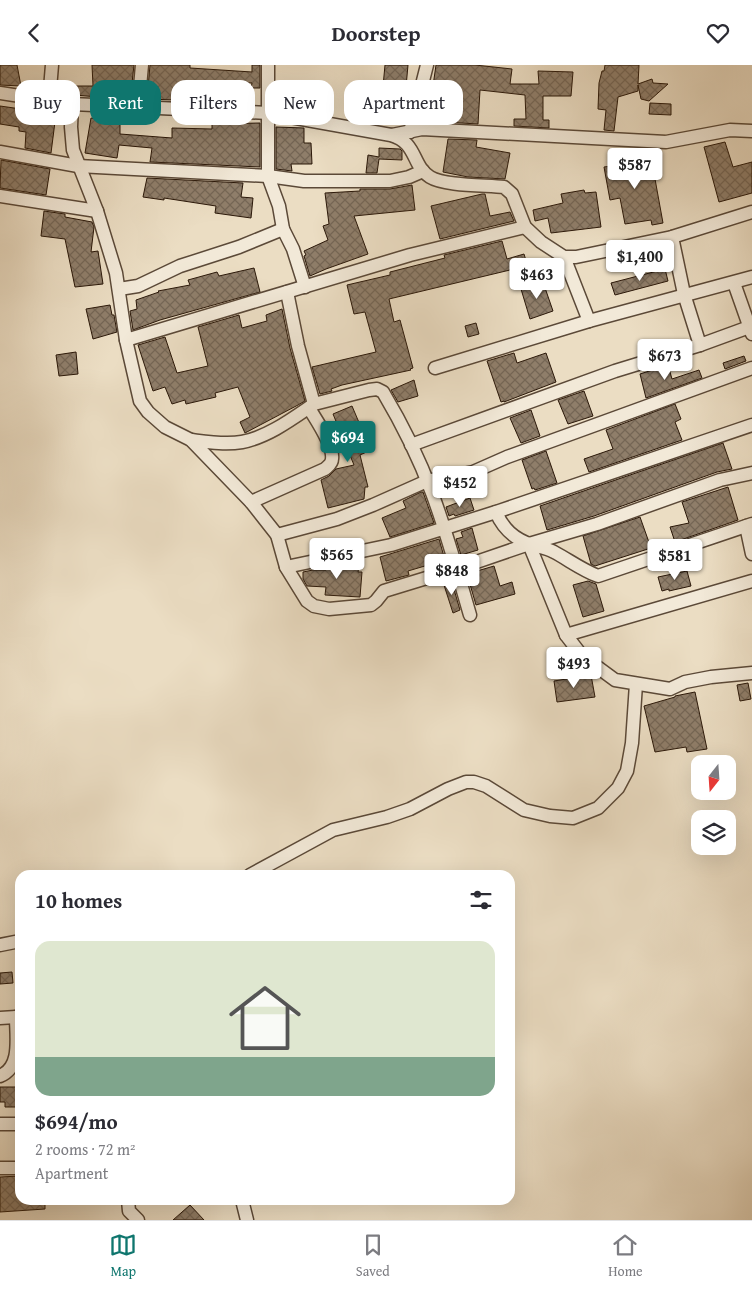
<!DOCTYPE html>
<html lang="en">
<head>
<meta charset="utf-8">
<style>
	:root { --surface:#fff; --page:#f7f7f7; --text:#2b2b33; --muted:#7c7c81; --line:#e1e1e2; --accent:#0f766e }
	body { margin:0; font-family:"Gentium Book Plus",serif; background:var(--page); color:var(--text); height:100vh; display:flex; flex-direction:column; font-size:19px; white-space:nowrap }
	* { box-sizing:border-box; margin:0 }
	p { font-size:16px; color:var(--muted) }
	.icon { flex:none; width:28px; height:28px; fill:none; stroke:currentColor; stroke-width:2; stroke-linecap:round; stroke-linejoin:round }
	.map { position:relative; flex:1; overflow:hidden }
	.sheet { position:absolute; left:15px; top:805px; width:500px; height:335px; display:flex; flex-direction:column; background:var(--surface); border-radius:15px; box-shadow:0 5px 20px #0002 }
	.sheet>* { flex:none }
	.banner { position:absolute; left:15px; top:15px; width:500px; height:45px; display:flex; gap:10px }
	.needle { width:32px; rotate:197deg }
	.controls { position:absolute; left:691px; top:690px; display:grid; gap:10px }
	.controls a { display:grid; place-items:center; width:45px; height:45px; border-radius:10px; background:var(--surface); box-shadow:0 5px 20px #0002; font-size:25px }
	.price { position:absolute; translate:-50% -42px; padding:0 11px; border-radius:5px; background:#fff; color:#222; font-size:16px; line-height:32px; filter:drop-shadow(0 1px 2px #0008) }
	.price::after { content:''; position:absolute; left:50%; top:30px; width:15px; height:11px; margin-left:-8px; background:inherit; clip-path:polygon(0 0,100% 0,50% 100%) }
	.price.current { background:var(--accent); color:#fff }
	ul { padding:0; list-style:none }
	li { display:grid; align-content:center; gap:10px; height:265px; padding:0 20px }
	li+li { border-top:1px solid var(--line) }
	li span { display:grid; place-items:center; height:155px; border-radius:15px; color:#555 }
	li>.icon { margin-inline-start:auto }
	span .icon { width:90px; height:90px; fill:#fffc; stroke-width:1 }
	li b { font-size:21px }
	h2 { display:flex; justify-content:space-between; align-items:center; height:60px; padding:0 20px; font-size:21px }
	.tag { padding:0 18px; border-radius:15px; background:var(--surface); box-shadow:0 5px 20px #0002; font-size:18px; line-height:45px }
	.tag.current { background:var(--accent); color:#fff }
	header { display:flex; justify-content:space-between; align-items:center; height:65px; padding:0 20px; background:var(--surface); font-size:22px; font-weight:600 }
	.menu { display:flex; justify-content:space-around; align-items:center; height:70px; border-top:1px solid var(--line); background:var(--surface); font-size:14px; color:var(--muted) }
	.menu a { display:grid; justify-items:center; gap:2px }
	.menu .current { color:var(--accent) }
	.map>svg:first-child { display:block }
	.building { fill:url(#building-cross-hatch); stroke:#2b1809 }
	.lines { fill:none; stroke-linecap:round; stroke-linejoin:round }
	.street-casing { stroke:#5b4938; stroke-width:15 }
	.street { stroke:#f2e9d8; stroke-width:12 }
</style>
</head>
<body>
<header><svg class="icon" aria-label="back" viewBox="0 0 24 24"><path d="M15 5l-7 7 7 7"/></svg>Doorstep<svg class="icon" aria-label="heart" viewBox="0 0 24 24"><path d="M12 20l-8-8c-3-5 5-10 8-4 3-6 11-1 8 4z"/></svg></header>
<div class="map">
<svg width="752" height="1155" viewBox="0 0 752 1155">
	<defs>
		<pattern id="building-cross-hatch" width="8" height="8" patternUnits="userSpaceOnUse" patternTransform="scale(1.25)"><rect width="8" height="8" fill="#8f7e6a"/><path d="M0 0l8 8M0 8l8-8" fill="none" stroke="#756655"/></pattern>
	</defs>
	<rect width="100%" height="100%" fill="#ebddc3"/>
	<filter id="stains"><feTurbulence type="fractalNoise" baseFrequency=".004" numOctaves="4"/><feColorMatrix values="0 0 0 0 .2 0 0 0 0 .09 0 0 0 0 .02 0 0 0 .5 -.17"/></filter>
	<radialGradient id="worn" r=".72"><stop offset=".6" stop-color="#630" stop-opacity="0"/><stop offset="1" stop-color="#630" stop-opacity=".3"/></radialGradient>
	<!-- building -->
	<g class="building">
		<path d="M0,0H17L21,21L0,20Z"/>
		<path d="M92,0H134L131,27L110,26V33L63,29V21H93Z"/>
		<path d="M150,0H190V3L252,7V0H260V23H251L252,18L231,17L230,37L147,34Z"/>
		<path d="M385,0H408L406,22L399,21L397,45L381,43Z"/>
		<path d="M436,0H475L512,4L510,19H539L538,6L573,7L571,31H543V55H549V63L514,61V54H526L525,30L480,25L478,59L428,56Z"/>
		<path d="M605,0H639L638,19L652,14L653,18L668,19L649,36L641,34L638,20V26L618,32L614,66L604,65L606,45L598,44L599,18L602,6H604Z"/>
		<path d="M650,38L671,39V50L649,49Z"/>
		<path d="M0,41L56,49L51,88L25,83L26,67L19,66V62L0,59Z"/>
		<path d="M91,53L120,58V69L172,73V63L212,64V59L260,58V102L150,97L152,83L119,80L117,93L85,88Z"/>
		<path d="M276,62L304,63V78H311L312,99H291L292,106L276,104Z"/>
		<path d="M448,74L477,75L476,82L510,88L505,114L468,112L443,107Z"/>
		<path d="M725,77L733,102L752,97V128L719,137L704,82Z"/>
		<path d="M379,83L400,84L402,86V95L379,94L377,108H366L368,90L379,92Z"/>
		<path d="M651,92L663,158L652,160L651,155L625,159L620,133L610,135L604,102L612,101L611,99Z"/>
		<path d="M1,95L50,104L46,130L0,123Z"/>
		<path d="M147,113L243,118L241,132L253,133L251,153L215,148L216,141L164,133V135L143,132Z"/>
		<path d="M412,120L415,145L354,151L368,189L326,204L310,211L304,191L306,190L304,186L328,175L323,161L329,159L325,128L360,126V124H390Z"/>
		<path d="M584,125L585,128L596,127L601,162L551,168L548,153L535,156L533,145L563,138L561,129Z"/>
		<path d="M482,129H485L490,151L510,147L514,156L440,174L431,141Z"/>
		<path d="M44,146L65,149V152L92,157L94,162L91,187L98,186L103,219L75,222L65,174L41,171Z"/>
		<path d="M502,176L507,194L524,189L527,199L510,204V205L389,234L394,257L400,255L413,303L410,304L411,305L342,320L331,324L332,326L320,329L312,302L376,287L365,247L354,249L347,220L390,210V207L445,193L444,190Z"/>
		<path d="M254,203L260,227L160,255L133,265L130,246L137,244L136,235L159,227L158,226L190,220L188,215L217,207L219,211Z"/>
		<path d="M665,204L668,216L615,230L611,218Z"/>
		<path d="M543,217L553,246L530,254L521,224Z"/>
		<path d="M110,240L112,250H114L117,267L93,274L86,244Z"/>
		<path d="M282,244L290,283L305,336L298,340L245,368L240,357L250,352L238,322L215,328L216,332L186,339L185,335L172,339L165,322L153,326L138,280L165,272L177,308L208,301L198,262L239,250L242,263L267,256L266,250Z"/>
		<path d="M476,258L479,269L468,272L465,261Z"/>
		<path d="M76,287L78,309L59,311L56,290Z"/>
		<path d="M514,288L517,298L546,288L556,317L504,337V336L501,337L487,296Z"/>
		<path d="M744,291L746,296L725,304L723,298Z"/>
		<path d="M668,300L672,314L699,305L702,313L646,333L640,309Z"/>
		<path d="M414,315L418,331L398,337L391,325Z"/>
		<path d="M584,326L593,351L568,359L558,335Z"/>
		<path d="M675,339L681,354L675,357L682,375L589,407L584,394L613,384L606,365Z"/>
		<path d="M352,341L366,374L368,373L373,384L360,390L368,422H365L364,434L328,443L321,415L329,411L336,404L354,400L333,349Z"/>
		<path d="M531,345L540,371L521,378L510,353Z"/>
		<path d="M723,378L732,404L717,407L594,451L547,465L540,441Z"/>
		<path d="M546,386L557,418L535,425L534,423L532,424L522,395Z"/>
		<path d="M728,422L738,455L675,477L670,462L689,458L682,437Z"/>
		<path d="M421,427H423L434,458L390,472L382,453L406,443L403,436Z"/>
		<path d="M470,433L474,445L455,451L454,449L449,451L446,442Z"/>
		<path d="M640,452L651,483L595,501L591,499L583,471Z"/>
		<path d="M472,463L478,485L461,490L456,474L463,472L461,467Z"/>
		<path d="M439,474L445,495L408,506L409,510L386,516L380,492Z"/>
		<path d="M340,499L359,500L358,507H362L360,532L325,530L326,522L307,521L303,514V507L313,505H326V502Z"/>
		<path d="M494,501L500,521L512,517L515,529L476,540L467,509Z"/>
		<path d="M687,506L691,521L669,526V524L662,526L658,512Z"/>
		<path d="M451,514L460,545L453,548L443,517Z"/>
		<path d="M588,516L596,519L604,546L583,552L573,520Z"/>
		<path d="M591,610L595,632L557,637L554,616Z"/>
		<path d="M748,618L751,634L740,636L737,620Z"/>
		<path d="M695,627L707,684L687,687L686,682L655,687L644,641L675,632V631Z"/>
		<path d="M12,907L13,918L0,919V908Z"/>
		<path d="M0,1022H20V1042H5V1037H0Z"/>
		<path d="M20,1111V1135H45V1144L0,1147V1112Z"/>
		<path d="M190,1140L204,1155H173Z"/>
	</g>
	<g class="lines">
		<defs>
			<g id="street">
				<path d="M268,0V111L279,141L283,164L293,184L305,222"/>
				<path d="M0,28L72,39L268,48L391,70C418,78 411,100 430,112C444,121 486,120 504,122L512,129L525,162L541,177L564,192H576L672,172L752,147"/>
				<path d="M49,36L52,0"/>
				<path d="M72,39L71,62L73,85L97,146L116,208L126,275L140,336L148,347L165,362L191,375L251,437L277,470L286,502L307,536L314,541L329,544L371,540L376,536L384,526L456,504L529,479L597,459L720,415L752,408"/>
				<path d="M138,44L142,0"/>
				<path d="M410,67L427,0"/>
				<path d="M392,70L422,64L666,77L730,65L752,66"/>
				<path d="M0,87L78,101L268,111L304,116H390L409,112L423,106"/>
				<path d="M0,131L97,146"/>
				<path d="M672,172L684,229L700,280"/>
				<path d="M564,192L589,256"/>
				<path d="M734,218L752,269"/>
				<path d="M119,224L138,221L180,201L239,182L283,164"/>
				<path d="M126,275L410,190L525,162"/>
				<path d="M435,303L589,256L752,212"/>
				<path d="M314,339L369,325L377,324L383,327C402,359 419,393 432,428C447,468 458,509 470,550"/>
				<path d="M191,375C207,377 225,380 242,377C268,372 292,354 314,339L298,281L287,227"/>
				<path d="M411,380L615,306L700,280L752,261"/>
				<path d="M251,437L325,404C328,401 332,399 332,394C334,380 316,355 309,343"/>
				<path d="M496,447C503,464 514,474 532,480C539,482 547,483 554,487C569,495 582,505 598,511L752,459"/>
				<path d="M746,461L752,489"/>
				<path d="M277,470L337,454L373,440L427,416L473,407L507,392L752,303"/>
				<path d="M529,479L566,570L579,587L596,601L615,615L670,624L685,617L711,612L752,608"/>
				<path d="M286,502L391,480L496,447L752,360"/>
				<path d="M566,570L752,516"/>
				<path d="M250,810L333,765L387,752L410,744L448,724L466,717H474L486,721L524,745L550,751L573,753L598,743L618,723L627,706L632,678L636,619"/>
				<path d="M0,880L20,876"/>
				<path d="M0,953L16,952"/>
				<path d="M0,1011C22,1002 16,972 16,952H20"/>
				<path d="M0,1059H20"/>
				<path d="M0,1103H20"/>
				<path d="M128,1135L129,1146L138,1155"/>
				<path d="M242,1135L247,1155"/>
			</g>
		</defs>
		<!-- street casing -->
		<use href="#street" class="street-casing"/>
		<!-- street -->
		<use href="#street" class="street"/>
	</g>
	<rect width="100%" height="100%" filter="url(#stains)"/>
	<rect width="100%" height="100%" fill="url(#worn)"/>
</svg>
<div class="controls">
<a><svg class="needle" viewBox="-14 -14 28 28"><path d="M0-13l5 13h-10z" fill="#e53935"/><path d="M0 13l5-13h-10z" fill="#7c7c81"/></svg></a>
<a><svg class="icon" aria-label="layers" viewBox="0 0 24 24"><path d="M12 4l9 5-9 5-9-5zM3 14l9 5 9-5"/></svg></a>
</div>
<b class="price" style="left:635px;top:125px">$587</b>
<b class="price" style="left:640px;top:217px">$1,400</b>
<b class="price" style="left:537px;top:235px">$463</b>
<b class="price" style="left:665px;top:316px">$673</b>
<b class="price current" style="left:348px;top:398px">$694</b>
<b class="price" style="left:460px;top:443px">$452</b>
<b class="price" style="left:337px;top:515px">$565</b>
<b class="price" style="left:675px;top:516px">$581</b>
<b class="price" style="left:452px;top:531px">$848</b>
<b class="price" style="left:574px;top:624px">$493</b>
<div class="banner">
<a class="tag">Buy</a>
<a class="tag current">Rent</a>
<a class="tag">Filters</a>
<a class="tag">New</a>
<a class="tag">Apartment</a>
</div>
<section class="sheet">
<h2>10 homes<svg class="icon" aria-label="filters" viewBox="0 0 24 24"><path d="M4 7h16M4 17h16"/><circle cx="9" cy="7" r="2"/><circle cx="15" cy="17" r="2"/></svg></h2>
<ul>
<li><span style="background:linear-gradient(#dfe7d0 75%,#7fa58c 0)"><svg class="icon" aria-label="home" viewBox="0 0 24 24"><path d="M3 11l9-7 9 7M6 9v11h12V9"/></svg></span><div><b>$694/mo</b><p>2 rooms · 72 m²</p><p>Apartment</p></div></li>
</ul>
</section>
</div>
<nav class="menu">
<a class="current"><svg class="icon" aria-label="map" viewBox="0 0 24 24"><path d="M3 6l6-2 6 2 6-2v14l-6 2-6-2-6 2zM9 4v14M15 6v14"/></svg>Map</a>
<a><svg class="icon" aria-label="saved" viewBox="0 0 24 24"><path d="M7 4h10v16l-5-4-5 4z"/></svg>Saved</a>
<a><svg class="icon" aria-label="home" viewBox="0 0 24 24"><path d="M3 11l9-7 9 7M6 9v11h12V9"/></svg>Home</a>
</nav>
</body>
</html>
